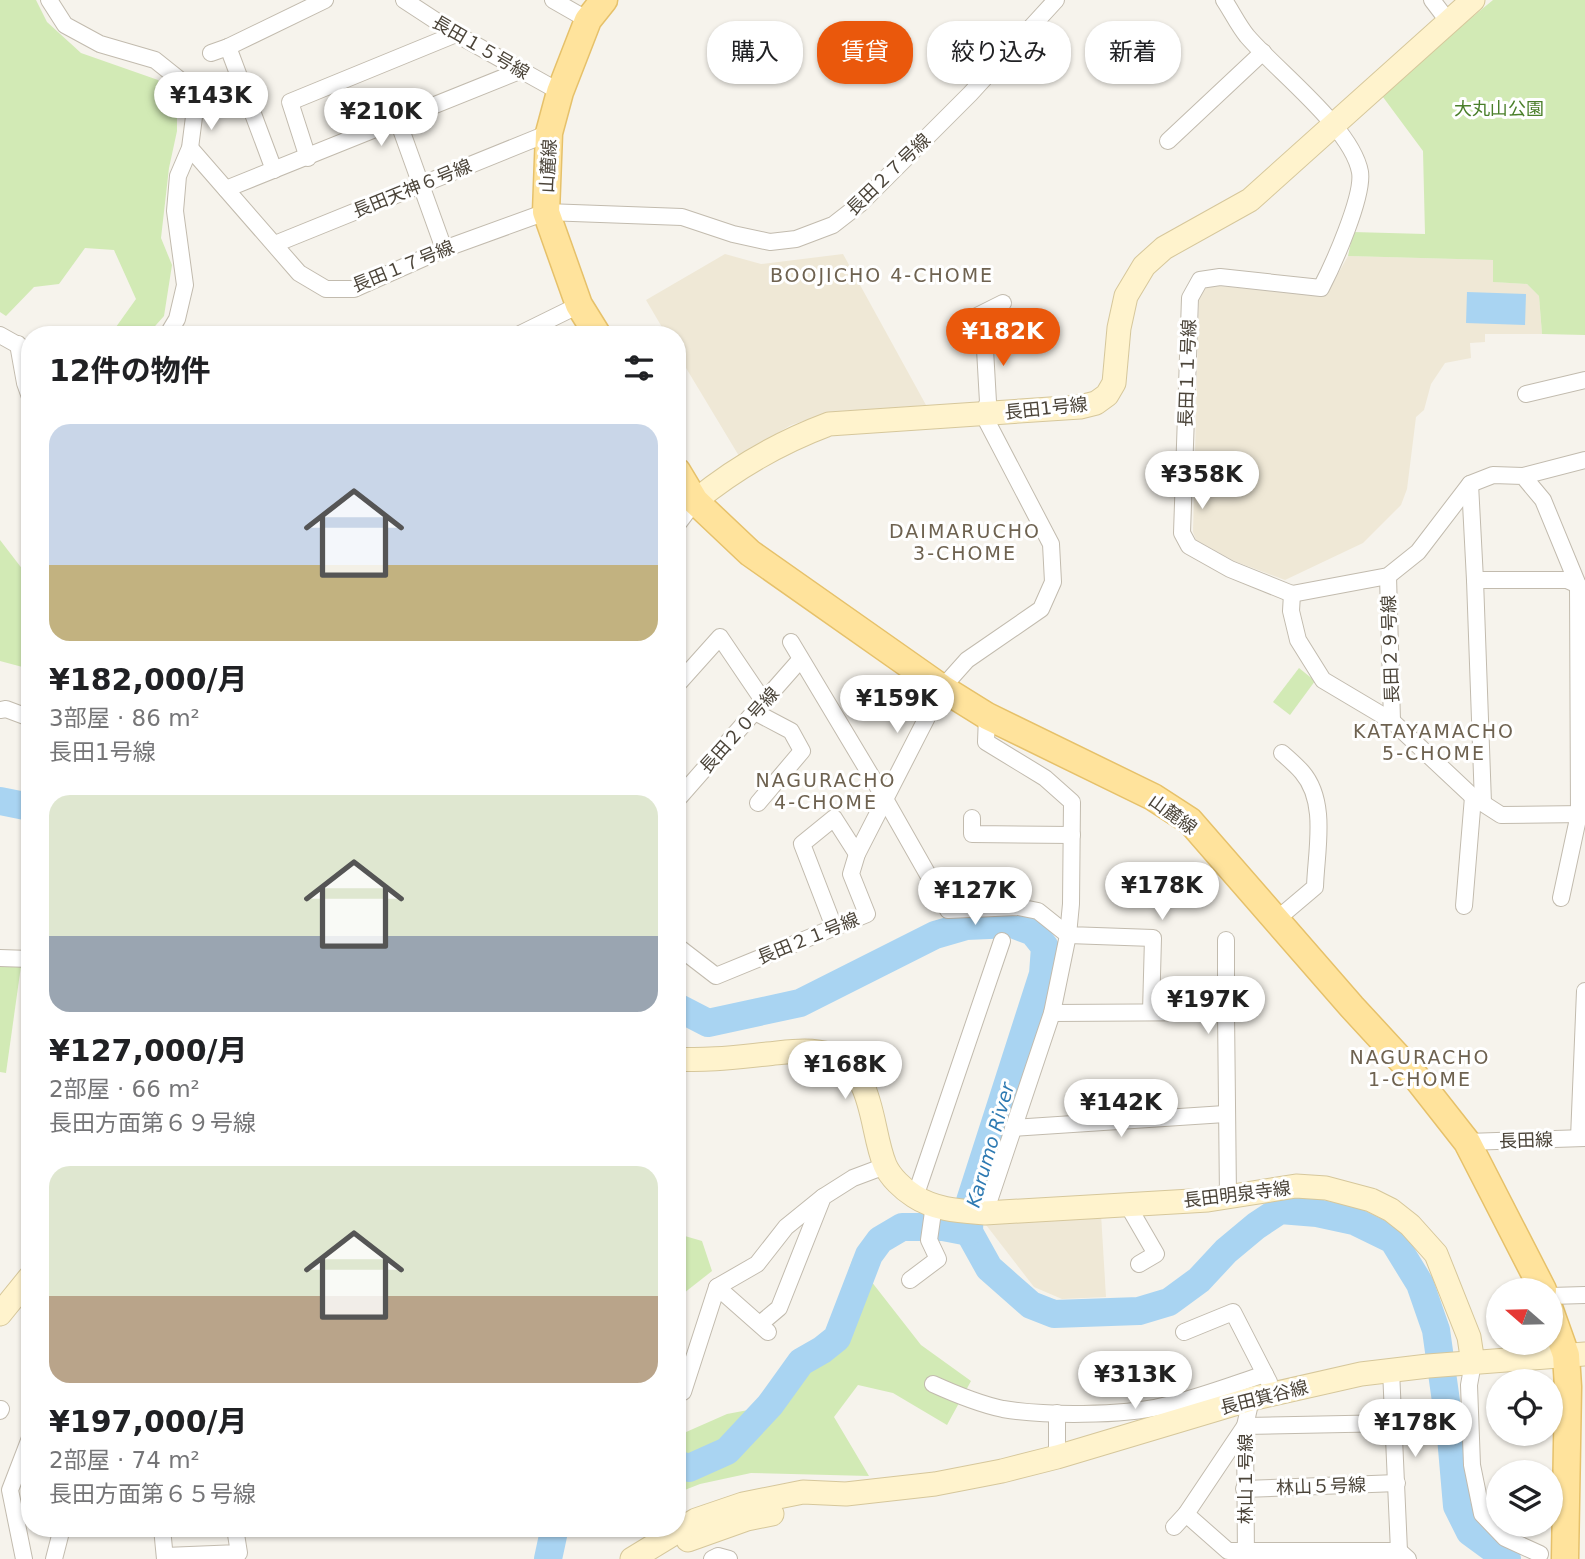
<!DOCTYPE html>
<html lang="ja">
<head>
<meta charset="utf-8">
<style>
	:root { --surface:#fff; --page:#f6f6f6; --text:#202124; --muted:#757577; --accent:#ea580c }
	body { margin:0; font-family:"DejaVu Sans","Noto Sans JP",sans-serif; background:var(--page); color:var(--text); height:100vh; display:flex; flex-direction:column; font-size:26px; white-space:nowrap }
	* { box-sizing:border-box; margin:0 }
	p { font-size:23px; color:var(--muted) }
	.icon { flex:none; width:38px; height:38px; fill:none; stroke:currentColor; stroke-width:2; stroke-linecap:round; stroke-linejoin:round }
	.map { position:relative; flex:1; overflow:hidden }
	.panel { position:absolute; left:21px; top:326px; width:665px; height:1211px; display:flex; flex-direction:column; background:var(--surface); border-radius:28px; box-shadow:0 2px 5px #0004 }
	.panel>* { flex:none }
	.hud { position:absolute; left:707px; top:21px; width:665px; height:63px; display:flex; gap:14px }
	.needle { width:46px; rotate:290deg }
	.buttons { position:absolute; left:1486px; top:1278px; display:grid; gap:14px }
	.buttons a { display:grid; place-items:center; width:77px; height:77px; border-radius:50%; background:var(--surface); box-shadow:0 2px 5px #0004; font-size:35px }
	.price { position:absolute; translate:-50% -60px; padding:0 16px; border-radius:24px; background:#fff; color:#222; font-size:23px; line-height:46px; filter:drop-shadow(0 2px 4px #0008) }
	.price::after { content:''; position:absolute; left:50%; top:42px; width:21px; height:16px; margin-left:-10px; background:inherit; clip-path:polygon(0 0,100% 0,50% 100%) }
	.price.on { background:var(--accent); color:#fff }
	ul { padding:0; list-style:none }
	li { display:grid; align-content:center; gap:14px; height:371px; padding:0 28px }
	li span { display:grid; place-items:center; height:217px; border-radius:21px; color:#555 }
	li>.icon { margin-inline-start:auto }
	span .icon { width:126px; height:126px; fill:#fffc; stroke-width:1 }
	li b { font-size:30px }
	h2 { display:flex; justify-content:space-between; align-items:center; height:84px; padding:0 28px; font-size:30px }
	.pill { padding:0 24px; border-radius:28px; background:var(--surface); box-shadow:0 2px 5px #0004; font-size:24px; line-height:63px }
	.pill.on { background:var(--accent); color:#fff }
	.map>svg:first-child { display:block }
	.education { fill:#efe8d6 }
	.green { fill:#d2eab5 }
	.water { fill:#a9d4f2 }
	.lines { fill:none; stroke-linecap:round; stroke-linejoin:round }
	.river { stroke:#a9d4f2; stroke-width:28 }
	.street-casing { stroke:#c2bbae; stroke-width:18 }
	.secondary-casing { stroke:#d6c79b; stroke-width:25 }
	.primary-casing { stroke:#e6c16a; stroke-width:29 }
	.street { stroke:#fff; stroke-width:16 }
	.secondary { stroke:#fff3cd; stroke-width:23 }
	.primary { stroke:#ffe39c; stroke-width:26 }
	.labels { text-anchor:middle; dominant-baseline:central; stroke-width:6; stroke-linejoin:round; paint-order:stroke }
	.street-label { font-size:18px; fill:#4b4439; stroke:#fff }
	.park-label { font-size:18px; fill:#4a7f2a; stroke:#fff }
	.neighbourhood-label { font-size:19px; letter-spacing:2px; fill:#6e6250; stroke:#fff }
	.water-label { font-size:19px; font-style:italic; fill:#2e7ab2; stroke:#fff }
</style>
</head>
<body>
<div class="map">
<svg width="1585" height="1559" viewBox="0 0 1585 1559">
	<rect width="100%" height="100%" fill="#f6f3ec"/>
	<!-- education -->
	<g class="education">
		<path d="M725,254L761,264L843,254L926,405L825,414L791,425L739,456L677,353V334H666L646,300Z"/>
		<path d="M1348,256L1493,260L1494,282L1527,284L1539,296L1542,334H1485V342L1470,343L1471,358L1445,363L1431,384L1424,410L1416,417L1407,489L1401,505L1363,543L1285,580L1234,561L1196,540L1193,532L1199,297L1204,288L1219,286L1323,296L1330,288Z"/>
		<path d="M1101,1214L1106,1297L1062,1299L1034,1287L983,1221Z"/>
	</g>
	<!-- green -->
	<g class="green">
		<path d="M0,0H36L47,22L81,53L158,80L177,103V131L169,168L161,238L172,265L164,316L148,334H111L136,299L114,250L85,248L59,284L34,287L6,316L0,312Z"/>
		<path d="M1493,0H1585V335L1542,334L1539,296L1527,284L1493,282V260L1348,256L1353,232L1425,234L1423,151L1380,93Z"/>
		<path d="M0,540L30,579V669L0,661Z"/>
		<path d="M1299,668L1315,681L1290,715L1273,702Z"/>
		<path d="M0,964L21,966L6,1073L0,1072Z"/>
		<path d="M678,1234L702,1241L712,1271L684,1293H677Z"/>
		<path d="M853,1258L921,1345L971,1381L947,1425L893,1393L858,1385L834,1417L869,1476L751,1473L700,1484L677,1493V1436L727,1414L774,1405L791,1357L828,1330Z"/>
	</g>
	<!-- water -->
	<path class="water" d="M1467,292L1526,294L1525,325L1466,323Z"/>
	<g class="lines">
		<!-- river -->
		<g class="river">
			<path d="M0,801L30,807"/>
			<path d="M677,1007L708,1023L800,1003L935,935L966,926L1012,924L1033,932L1045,947L1043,974L970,1201L969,1232L989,1268L1031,1305L1054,1314L1139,1311L1169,1302L1199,1280L1226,1251L1256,1226L1280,1210L1317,1213L1354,1221L1393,1240L1420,1284L1436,1330L1451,1437L1457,1506L1470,1532L1507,1559"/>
			<path d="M677,1464L689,1468L727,1451L770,1405L801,1362L822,1350L837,1338L869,1255L880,1240L902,1227H943L969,1232"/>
			<path d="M548,1559L554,1531L552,1528"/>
		</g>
		<defs>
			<g id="street">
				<path d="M49,0L65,25L100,44L155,60L180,80L195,109L190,148L178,176L175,211L185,285L177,319L168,334"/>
				<path d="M404,0L456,34L560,92"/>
				<path d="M553,0L588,20"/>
				<path d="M1224,0C1232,12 1238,25 1247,36C1277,71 1352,128 1360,172C1364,196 1333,265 1321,288L1220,277L1200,280L1190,298L1182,533L1189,546L1230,569L1292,594L1388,576L1418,552L1470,484L1493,475L1523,476L1543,500L1578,585L1579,814L1561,898"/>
				<path d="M1432,0L1448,21"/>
				<path d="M228,47L274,170"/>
				<path d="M211,53L228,47L325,0"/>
				<path d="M398,121L444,249"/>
				<path d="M1168,141L1263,52"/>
				<path d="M190,148L299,273L326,289H354L444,249L546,212L682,217L733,234L770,242L796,239L833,225L860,204L970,94L1056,0"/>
				<path d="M308,158L290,102L456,34"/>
				<path d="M226,189L522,70"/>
				<path d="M275,244L549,133"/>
				<path d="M957,326L1003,303"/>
				<path d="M520,334L579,305"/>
				<path d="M0,335L25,349"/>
				<path d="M18,344L25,383L30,397"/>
				<path d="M1526,394L1585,380"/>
				<path d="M1523,476L1585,460"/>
				<path d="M1470,484L1475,580H1567L1578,585"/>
				<path d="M677,525L695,501"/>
				<path d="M1388,576L1392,721"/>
				<path d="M1475,580L1483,803"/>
				<path d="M1292,594L1291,611L1298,640L1323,680L1392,721L1473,797L1501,815L1585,814"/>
				<path d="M791,642L885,799L948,910L1018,907L1038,911L1068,935L1052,1013L985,1213"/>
				<path d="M677,685L720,637L764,702"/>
				<path d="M0,710L6,709L30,718"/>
				<path d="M755,712L791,731L802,751L758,803"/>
				<path d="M987,716L986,742L1045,778L1072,802L1071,904L1068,935L1153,938L1151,1012"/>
				<path d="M677,800L800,660"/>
				<path d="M972,818V834L1072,835"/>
				<path d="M1464,906L1473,797"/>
				<path d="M1276,920L1315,887C1316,851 1328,802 1302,772C1296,765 1289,759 1282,753"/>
				<path d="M834,927L802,844L834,818L857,854"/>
				<path d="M1226,940V1012"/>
				<path d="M677,946L716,976L867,914L851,874L857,854L942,688L967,660L1041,609L1053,582L1051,544L983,414L988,402L983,314"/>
				<path d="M0,958L30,959"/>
				<path d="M1052,1013L1226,1012L1228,1197"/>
				<path d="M1013,1128L1225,1114"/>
				<path d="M1579,1138L1585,991"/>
				<path d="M1467,1142L1585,1138"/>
				<path d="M915,1197L1002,941"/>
				<path d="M1127,1204L1156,1254L1139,1264"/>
				<path d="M910,1280L938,1259L929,1240L934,1205"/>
				<path d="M717,1287L768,1332"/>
				<path d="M1550,1296L1585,1295"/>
				<path d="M760,1324L779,1308L823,1197L853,1178L885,1166"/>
				<path d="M1184,1332L1233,1312L1269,1382"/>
				<path d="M1473,1363L1469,1385L1472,1465L1482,1514L1505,1538L1540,1554"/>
				<path d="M1391,1370L1399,1551"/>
				<path d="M933,1384C955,1394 979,1404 1003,1409C1045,1416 1122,1416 1163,1406C1198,1398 1232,1385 1265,1374"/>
				<path d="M683,1392L717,1287L757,1264L786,1227L823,1197"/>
				<path d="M0,1411L1,1409"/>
				<path d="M1057,1413V1457"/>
				<path d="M1244,1489L1397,1483"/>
				<path d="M1186,1514L1228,1551H1399L1408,1559"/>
				<path d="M1174,1527L1186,1514L1245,1426L1395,1423"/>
				<path d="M162,1528L165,1559"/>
				<path d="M165,1556L239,1553L235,1528"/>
				<path d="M24,1559L10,1490L30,1438"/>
				<path d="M54,1559L62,1528"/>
				<path d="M712,1559L718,1556L729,1559"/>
				<path d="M1246,1559L1245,1426L1251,1399"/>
			</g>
			<g id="secondary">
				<path d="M695,501C734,469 781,442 829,424L1080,407L1096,403L1107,395L1114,383L1119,328L1126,296L1144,266L1164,248L1250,200L1473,0"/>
				<path d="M677,1059C707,1061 737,1057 767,1054C789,1052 810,1048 831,1055C875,1071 870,1129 885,1165C890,1177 903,1189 914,1196C935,1210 961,1211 985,1213L1208,1200L1296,1186L1326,1188L1371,1200L1391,1210L1410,1225L1436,1254L1469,1337L1473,1363"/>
				<path d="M0,1314L30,1277"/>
				<path d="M688,1540L747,1519L772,1514"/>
				<path d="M632,1559L696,1520L743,1504L803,1492L846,1494L935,1484L1002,1471L1057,1457L1251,1399L1361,1374L1428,1366L1585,1354"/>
			</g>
			<g id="primary">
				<path d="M597,334L579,305L546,212L549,133L560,92L588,20L604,0"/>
				<path d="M677,471L695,501L750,553L942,688L987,716L1153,797L1190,821L1352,1007L1412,1072L1467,1142L1543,1290"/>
				<path d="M1550,1310L1566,1355L1568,1387L1565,1559"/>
			</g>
		</defs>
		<!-- street casing -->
		<use href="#street" class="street-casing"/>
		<!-- secondary casing -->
		<use href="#secondary" class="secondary-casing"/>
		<!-- primary casing -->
		<use href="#primary" class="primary-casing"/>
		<!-- street -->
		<use href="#street" class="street"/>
		<!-- secondary -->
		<use href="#secondary" class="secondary"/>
		<!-- primary -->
		<use href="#primary" class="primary"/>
	</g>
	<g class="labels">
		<!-- street labels -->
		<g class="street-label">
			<text transform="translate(481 47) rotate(30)">長田１５号線</text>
			<text transform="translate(548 166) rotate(-87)">山麓線</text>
			<text transform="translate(888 174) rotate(-44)">長田２７号線</text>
			<text transform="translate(412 188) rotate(-22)">長田天神６号線</text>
			<text transform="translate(403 266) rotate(-22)">長田１７号線</text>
			<text transform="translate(1187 373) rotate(-88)">長田１１号線</text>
			<text transform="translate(1046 408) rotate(-6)">長田1号線</text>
			<text transform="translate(1390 649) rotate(-92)">長田２９号線</text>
			<text transform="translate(739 730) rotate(-48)">長田２０号線</text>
			<text transform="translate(1173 814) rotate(36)">山麓線</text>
			<text transform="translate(808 938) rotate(-22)">長田２１号線</text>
			<text transform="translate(1526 1140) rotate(-2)">長田線</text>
			<text transform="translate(1237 1194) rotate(-7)">長田明泉寺線</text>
			<text transform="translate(1264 1397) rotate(-14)">長田箕谷線</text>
			<text transform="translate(1245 1479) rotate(-90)">林山１号線</text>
			<text transform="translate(1321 1486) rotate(-2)">林山５号線</text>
		</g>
		<!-- park labels -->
		<g class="park-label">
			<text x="1499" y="108">大丸山公園</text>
		</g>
		<!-- neighbourhood labels -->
		<g class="neighbourhood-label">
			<text x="882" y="275">BOOJICHO 4-CHOME</text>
			<text x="965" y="531">DAIMARUCHO<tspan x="965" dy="22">3-CHOME</tspan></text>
			<text x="1434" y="731">KATAYAMACHO<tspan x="1434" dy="22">5-CHOME</tspan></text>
			<text x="826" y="780">NAGURACHO<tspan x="826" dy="22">4-CHOME</tspan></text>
			<text x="1420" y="1057">NAGURACHO<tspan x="1420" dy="22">1-CHOME</tspan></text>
		</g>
		<!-- water labels -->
		<g class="water-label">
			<text transform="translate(990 1145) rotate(-74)">Karumo River</text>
		</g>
	</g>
</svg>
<div class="buttons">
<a><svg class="needle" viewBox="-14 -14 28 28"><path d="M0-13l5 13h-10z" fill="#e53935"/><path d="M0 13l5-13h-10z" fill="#757577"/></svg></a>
<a><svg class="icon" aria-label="locate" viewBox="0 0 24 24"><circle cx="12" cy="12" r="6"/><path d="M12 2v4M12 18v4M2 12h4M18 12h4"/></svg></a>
<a><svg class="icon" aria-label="layers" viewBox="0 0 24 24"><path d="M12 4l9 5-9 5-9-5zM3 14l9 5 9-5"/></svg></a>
</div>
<b class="price" style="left:211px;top:132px">¥143K</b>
<b class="price" style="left:381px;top:148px">¥210K</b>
<b class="price on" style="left:1003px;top:368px">¥182K</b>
<b class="price" style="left:1202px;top:511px">¥358K</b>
<b class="price" style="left:897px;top:735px">¥159K</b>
<b class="price" style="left:1162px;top:922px">¥178K</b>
<b class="price" style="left:975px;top:927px">¥127K</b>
<b class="price" style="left:1208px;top:1036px">¥197K</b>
<b class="price" style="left:845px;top:1101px">¥168K</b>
<b class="price" style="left:1121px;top:1139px">¥142K</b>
<b class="price" style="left:1135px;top:1411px">¥313K</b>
<b class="price" style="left:1415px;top:1459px">¥178K</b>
<div class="hud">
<a class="pill">購入</a>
<a class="pill on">賃貸</a>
<a class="pill">絞り込み</a>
<a class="pill">新着</a>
</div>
<section class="panel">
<h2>12件の物件<svg class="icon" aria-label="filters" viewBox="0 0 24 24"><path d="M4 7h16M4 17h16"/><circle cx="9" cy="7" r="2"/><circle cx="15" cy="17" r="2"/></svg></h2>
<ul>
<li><span style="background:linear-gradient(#c9d6e8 65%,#c2b280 0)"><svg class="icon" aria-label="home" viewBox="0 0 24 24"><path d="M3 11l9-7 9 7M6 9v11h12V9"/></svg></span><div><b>¥182,000/月</b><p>3部屋 · 86 m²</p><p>長田1号線</p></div></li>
<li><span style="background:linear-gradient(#dfe7d0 65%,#9aa5b1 0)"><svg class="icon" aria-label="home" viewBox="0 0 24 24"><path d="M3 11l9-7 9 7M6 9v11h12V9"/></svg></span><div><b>¥127,000/月</b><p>2部屋 · 66 m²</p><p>長田方面第６９号線</p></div></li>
<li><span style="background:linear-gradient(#dfe7d0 60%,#b9a48a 0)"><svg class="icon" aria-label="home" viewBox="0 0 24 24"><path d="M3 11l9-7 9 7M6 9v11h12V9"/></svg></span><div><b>¥197,000/月</b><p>2部屋 · 74 m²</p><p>長田方面第６５号線</p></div></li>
</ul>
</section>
</div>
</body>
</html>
